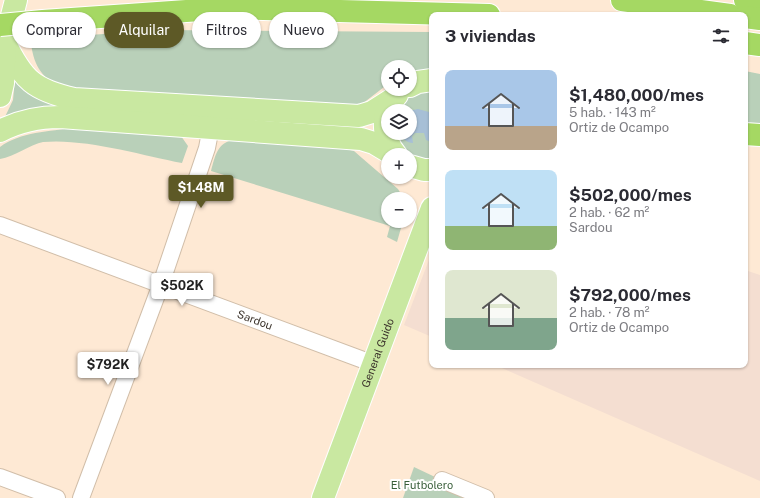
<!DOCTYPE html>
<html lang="es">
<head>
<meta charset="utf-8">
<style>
	:root { --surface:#fff; --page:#f7f7f7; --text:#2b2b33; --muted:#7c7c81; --accent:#5d5926 }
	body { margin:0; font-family:"Public Sans",sans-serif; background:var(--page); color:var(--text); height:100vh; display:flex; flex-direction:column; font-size:15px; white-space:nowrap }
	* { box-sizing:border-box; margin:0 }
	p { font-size:13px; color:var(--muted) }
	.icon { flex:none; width:22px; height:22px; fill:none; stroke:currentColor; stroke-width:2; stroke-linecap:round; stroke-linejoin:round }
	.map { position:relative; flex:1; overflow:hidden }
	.side { position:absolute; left:429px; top:12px; width:319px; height:356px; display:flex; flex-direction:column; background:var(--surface); border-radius:8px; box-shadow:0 1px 3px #0004 }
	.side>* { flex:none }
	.hud { position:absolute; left:12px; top:12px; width:357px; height:36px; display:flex; gap:8px }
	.fabs { position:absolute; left:381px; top:60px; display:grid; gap:8px }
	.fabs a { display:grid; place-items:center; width:36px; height:36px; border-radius:50%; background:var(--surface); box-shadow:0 1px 3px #0004; font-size:20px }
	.price { position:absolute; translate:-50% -34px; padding:0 9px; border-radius:4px; background:#fff; color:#222; font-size:13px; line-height:26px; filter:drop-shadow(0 1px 2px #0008) }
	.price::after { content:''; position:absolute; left:50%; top:24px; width:12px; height:9px; margin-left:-6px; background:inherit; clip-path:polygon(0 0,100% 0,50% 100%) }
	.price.current { background:var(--accent); color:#fff }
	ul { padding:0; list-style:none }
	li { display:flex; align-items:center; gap:12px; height:100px; padding:0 16px }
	li span { display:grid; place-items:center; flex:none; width:112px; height:80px; border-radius:8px; color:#555 }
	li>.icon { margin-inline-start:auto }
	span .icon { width:48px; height:48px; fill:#fffc; stroke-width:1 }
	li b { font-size:17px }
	h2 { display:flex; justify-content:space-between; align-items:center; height:48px; padding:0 16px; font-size:17px }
	.pill { padding:0 14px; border-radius:18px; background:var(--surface); box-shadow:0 1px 3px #0004; font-size:14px; line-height:36px }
	.pill.current { background:var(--accent); color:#fff }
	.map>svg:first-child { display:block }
	.industrial { fill:#f4ded1 }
	.green { fill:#b9d0b9 }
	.water { fill:#a7bfd6 }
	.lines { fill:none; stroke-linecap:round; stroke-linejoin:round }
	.street-casing { stroke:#d1bea9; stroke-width:18 }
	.primary-casing { stroke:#fff; stroke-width:24 }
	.highway-casing { stroke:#fff; stroke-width:24 }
	.street { stroke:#fff; stroke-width:16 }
	.primary { stroke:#c9e8a1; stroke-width:22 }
	.highway { stroke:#a5d863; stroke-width:22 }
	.highway-bridge-casing { stroke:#fff; stroke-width:24; stroke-linecap:butt }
	.highway-bridge { stroke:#a5d863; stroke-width:22 }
	.labels { text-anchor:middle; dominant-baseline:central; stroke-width:4; stroke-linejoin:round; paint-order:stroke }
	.street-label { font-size:11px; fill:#3b332b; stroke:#fff }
	.park-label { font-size:11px; fill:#3a5f3b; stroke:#fff }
</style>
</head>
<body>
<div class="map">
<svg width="760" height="498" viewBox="0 0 760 498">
	<rect width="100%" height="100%" fill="#fee9d4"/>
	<!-- industrial -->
	<g class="industrial">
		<path d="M432,252V337L404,325Z"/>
		<path d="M745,270L760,275V481L495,365H745Z"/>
	</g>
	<!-- green -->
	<g class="green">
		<path d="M161,30L432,32V73L410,72V67H388V84L362,104L348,106L85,90C76,88 66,87 57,84C39,78 31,56 31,39Z"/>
		<path d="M745,71L760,74V129L745,128Z"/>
		<path d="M15,78L73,106L3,121L13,100Z"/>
		<path d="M432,85V162L406,155L391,133H410V111H392L406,92Z"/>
		<path d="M74,128L181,136L188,146L182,163C141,155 84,138 43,142C31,144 14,157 0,159V147C20,132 50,131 74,128Z"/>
		<path d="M234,140L342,148L354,151L362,158L398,189L404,199H388V221H403L397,242L387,237L390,226L211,171C215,157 217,142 234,140Z"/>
		<path d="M414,467L473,495L472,498H403Z"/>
	</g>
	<!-- water -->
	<path class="water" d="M418,109L429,112L432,116V140L431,142L426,140L424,133H415L412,136L413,143C407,143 402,138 400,133H410L409,111Z"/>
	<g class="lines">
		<defs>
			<g id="street">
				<path id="s1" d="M0,225L374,364"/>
				<path d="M0,477L57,498"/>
				<path d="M442,480L486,498"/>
				<path d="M81,498L161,284L207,148L211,127"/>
			</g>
			<g id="primary">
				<path d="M5,43C23,80 34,90 74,99L359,116L372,112L394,98"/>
				<path d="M410,86L418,82L432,80"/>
				<path d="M0,96L3,83L5,43L16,0"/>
				<path d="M0,131C19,121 38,117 60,117L361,139L374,143L394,155"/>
				<path d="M396,155C382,139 380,111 397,95"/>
				<path d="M410,166L424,170H432"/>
				<path id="s2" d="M323,498L432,208"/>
			</g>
			<g id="highway">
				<path d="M622,0L730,15"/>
				<path d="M745,0L760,5"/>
				<path d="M745,17L760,19"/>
				<path d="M43,21L229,8L489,15"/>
				<path d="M745,43L760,45"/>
				<path d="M745,134L760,135"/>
			</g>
		</defs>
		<!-- street casing -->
		<use href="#street" class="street-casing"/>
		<!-- primary casing -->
		<use href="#primary" class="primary-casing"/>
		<!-- highway casing -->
		<use href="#highway" class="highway-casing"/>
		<!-- street -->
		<use href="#street" class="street"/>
		<!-- primary -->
		<use href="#primary" class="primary"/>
		<!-- highway -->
		<use href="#highway" class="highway"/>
		<defs>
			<path id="highway-bridge" d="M0,25L43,21"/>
		</defs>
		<!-- highway-bridge casing -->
		<use href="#highway-bridge" class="highway-bridge-casing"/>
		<!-- highway-bridge -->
		<use href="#highway-bridge" class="highway-bridge"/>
	</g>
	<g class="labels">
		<!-- street labels -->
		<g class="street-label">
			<text stroke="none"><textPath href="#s1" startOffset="272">Sardou</textPath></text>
			<text stroke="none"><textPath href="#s2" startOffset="155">General Guido</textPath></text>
		</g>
		<!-- park labels -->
		<g class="park-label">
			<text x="422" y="485">El Futbolero</text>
		</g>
	</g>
</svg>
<div class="fabs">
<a><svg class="icon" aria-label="locate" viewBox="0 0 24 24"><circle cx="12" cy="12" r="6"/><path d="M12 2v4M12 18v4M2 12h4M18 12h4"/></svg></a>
<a><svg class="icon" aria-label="layers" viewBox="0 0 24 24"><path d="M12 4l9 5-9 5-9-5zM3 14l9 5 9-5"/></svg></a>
<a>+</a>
<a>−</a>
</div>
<b class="price current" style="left:201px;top:209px">$1.48M</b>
<b class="price" style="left:182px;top:307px">$502K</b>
<b class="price" style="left:108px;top:386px">$792K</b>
<div class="hud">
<a class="pill">Comprar</a>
<a class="pill current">Alquilar</a>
<a class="pill">Filtros</a>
<a class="pill">Nuevo</a>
</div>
<section class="side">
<h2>3 viviendas<svg class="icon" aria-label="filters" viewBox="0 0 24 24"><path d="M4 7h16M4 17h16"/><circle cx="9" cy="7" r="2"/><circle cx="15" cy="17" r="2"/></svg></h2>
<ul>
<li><span style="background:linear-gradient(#a9c7e8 70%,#b9a48a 0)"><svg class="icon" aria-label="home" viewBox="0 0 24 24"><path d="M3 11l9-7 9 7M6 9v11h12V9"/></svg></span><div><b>$1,480,000/mes</b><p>5 hab. · 143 m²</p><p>Ortiz de Ocampo</p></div></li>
<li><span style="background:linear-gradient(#bfe0f5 70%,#8fb573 0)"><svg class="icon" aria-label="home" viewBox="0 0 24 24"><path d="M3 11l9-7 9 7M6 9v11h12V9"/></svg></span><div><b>$502,000/mes</b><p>2 hab. · 62 m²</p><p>Sardou</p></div></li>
<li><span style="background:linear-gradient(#dfe7d0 60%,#7fa58c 0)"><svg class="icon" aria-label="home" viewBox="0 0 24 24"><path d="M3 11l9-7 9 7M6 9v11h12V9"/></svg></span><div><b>$792,000/mes</b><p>2 hab. · 78 m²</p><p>Ortiz de Ocampo</p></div></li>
</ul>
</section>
</div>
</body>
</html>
